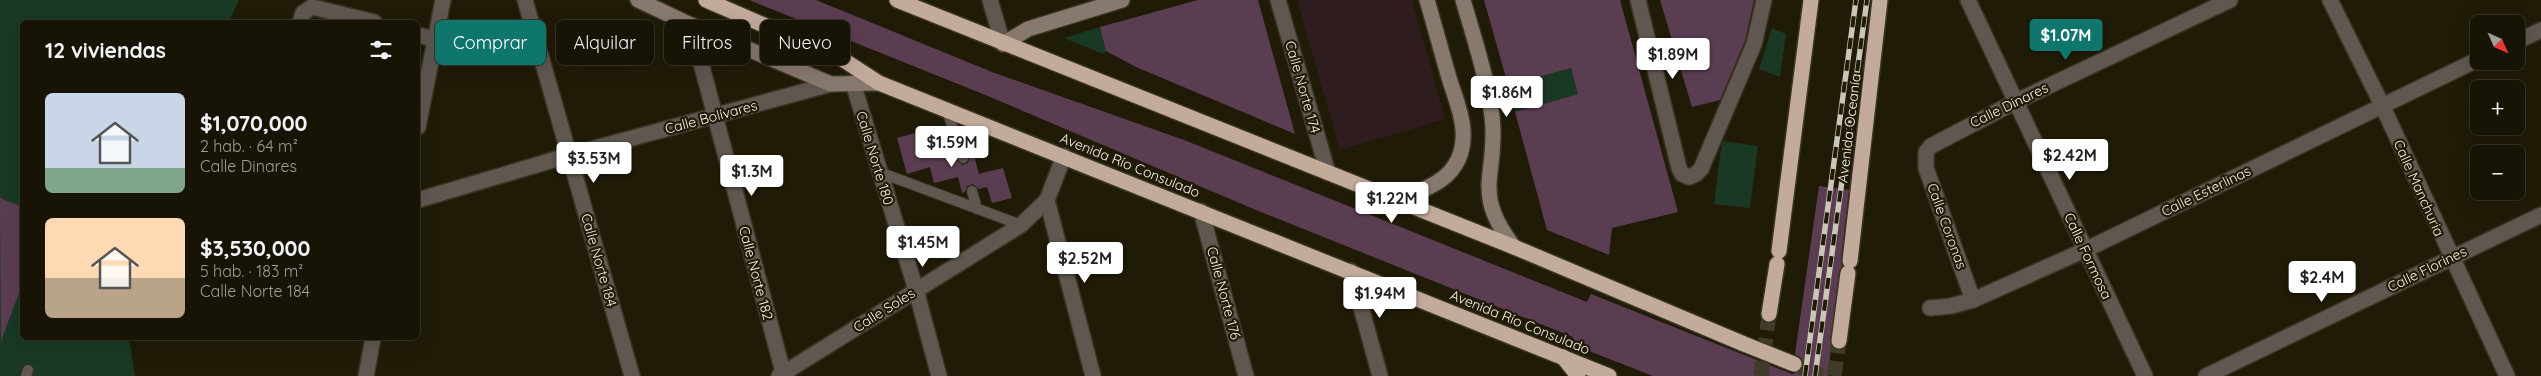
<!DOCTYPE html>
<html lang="es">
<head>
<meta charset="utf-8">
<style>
	:root { --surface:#181405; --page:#252113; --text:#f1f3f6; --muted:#9f9e9a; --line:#363327; --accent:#0f766e }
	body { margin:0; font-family:Quicksand,sans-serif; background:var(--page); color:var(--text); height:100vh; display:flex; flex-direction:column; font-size:19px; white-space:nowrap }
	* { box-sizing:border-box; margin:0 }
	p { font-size:16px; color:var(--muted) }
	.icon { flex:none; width:28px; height:28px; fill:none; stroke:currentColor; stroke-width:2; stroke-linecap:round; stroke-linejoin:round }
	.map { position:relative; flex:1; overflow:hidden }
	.side { position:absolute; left:20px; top:20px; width:400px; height:320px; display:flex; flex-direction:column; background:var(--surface); border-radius:8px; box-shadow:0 5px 20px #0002,0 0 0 1px var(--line) }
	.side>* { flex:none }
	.top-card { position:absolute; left:435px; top:20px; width:475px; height:45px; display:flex; gap:10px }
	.needle { width:32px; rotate:135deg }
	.buttons { position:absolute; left:2470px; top:15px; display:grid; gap:10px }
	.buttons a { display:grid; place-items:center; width:55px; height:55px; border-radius:8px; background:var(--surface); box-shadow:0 5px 20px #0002,0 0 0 1px var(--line); font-size:25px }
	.price { position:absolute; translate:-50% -42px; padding:0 11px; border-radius:5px; background:#fff; color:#222; font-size:16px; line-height:32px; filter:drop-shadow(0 1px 2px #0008) }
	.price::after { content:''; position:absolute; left:50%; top:30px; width:15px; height:11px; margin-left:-8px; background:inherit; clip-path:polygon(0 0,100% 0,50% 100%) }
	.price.selected { background:var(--accent); color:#fff }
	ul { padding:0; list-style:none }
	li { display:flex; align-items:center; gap:15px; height:125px; padding:0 25px }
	li span { display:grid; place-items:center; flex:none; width:140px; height:100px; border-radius:8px; color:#555 }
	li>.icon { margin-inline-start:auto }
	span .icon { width:60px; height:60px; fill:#fffc; stroke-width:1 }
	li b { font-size:21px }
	h2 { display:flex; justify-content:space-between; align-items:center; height:60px; padding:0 25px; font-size:21px }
	.pill { padding:0 18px; border-radius:8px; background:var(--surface); box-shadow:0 5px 20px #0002,0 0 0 1px var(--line); font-size:18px; line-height:45px }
	.pill.selected { background:var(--accent); color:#fff }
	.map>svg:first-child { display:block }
	.commercial { fill:#2f1c1e }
	.green { fill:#193925 }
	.building { fill:#5b3d52 }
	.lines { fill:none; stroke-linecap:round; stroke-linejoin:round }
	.highway-tunnel { stroke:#403c29; stroke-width:15; stroke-dasharray:15 8; stroke-linecap:butt }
	.lane-casing { stroke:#3a3522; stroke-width:12 }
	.street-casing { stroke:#3a3522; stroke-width:18 }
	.secondary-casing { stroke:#3a3522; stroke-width:18 }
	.highway-casing { stroke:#3a3522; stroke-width:18 }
	.lane { stroke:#605751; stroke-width:10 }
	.street { stroke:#605751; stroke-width:15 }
	.secondary { stroke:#88796f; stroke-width:15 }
	.highway { stroke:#c3ab9c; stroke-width:15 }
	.rail-casing { stroke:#cac6b8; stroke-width:5.5 }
	.rail { stroke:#201b07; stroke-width:4; stroke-dasharray:11; stroke-linecap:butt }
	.highway-bridge-casing { stroke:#3a3522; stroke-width:18; stroke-linecap:butt }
	.highway-bridge { stroke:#c3ab9c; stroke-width:15 }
	.labels { text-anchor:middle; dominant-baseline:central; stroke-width:4.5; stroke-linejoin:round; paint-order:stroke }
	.street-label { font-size:14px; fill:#f8f5e8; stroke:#201b07 }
</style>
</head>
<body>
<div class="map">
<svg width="2541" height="376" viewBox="0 0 2541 376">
	<rect width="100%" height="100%" fill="#201b07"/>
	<!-- commercial -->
	<path class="commercial" d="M1297,0H1412L1445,119L1340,150Z"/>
	<!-- green -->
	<g class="green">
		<path d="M0,0H239L229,22H22V338H129L135,376H0Z"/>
		<path d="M1100,27L1106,51L1103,54L1064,38Z"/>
		<path d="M1772,28L1786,34L1780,77L1759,69Z"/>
		<path d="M1571,68L1578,94L1515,112L1508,85Z"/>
		<path d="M1722,141L1758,146L1750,208L1714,204Z"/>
	</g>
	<!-- building -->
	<g class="building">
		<path d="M749,0H816L992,72L1184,140L1587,302L1591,294L1792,374L1799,372L1803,367L1802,359L1795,354L1819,186L1849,190L1841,260L1842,266L1839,272L1828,376H1653L1571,344L1573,337L1256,210L983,94Z"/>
		<path d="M1198,0H1258L1295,134L1136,67L1106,51L1100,27Z"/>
		<path d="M1484,0H1620L1678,212L1612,228L1609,255L1547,230L1515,112L1578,94L1571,68L1508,85Z"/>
		<path d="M1660,0H1754L1745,41L1720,100L1692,107Z"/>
		<path d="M915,133L920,150L945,144L950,162L956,160L962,165L968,163L970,156L974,155L979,174L1003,168L1012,198L992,203L987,187L979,189L973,184L967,186L965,192L962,193L958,177L934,183L930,167L907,174L897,138Z"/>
		<path d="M0,198L22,207V285L1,341Z"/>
	</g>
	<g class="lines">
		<!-- highway-tunnel -->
		<g class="highway-tunnel">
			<path d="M1794,364L1822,376"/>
			<path d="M1761,376L1769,314"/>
			<path d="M1834,376L1839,341"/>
		</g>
		<defs>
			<g id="lane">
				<path d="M947,110L963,158"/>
				<path d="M879,172L1021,225"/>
				<path d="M972,191L977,209"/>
				<path d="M26,376L28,370"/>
			</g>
			<g id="street">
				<path d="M525,0L632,376"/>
				<path d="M990,0L1003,44"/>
				<path d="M1278,0L1328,173"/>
				<path d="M1638,0L1679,168L1682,174L1689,177L1696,174L1701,169L1754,44L1764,0"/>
				<path d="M1968,0L2145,376"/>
				<path d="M2330,0L2382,105L2507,376"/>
				<path d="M300,22L303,13L312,7L374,22"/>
				<path d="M691,25L784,376"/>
				<path d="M418,35L433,39"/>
				<path d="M2516,42L2541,30"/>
				<path d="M853,83L916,290L939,376"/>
				<path d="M418,127L443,0"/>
				<path d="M418,200L570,155L831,84"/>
				<path d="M1047,200L1093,376"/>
				<path d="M1201,211L1246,376"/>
				<path d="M1351,271L1380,376"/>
				<path d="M1973,300L1926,168V152L1931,146L2017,101L2230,0"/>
				<path d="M1930,308L1951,306L1973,300L2085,250L2479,59"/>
				<path d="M366,376L373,338"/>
				<path d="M779,376L1021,225L1047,200L1064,156"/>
				<path d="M2206,376L2541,215"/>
			</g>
			<g id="secondary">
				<path d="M638,0L691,25L831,84L879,83"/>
				<path d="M1463,0C1474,38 1487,77 1492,116C1499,175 1470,190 1514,247"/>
				<path d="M1003,44L1028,29L1122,0"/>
				<path d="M1391,199C1429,191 1466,176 1463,130C1462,113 1455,97 1450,81C1442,54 1435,27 1427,0"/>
			</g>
			<g id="highway">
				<path d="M706,0L842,59L879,83L1609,376"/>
				<path d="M897,0L1514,247L1744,344"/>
				<path d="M1779,251L1811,0"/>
				<path d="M1850,261L1880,0"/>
				<path d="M1769,314L1777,264"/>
				<path d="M1839,341L1848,273"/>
				<path d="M1563,357L1578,376"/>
			</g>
		</defs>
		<!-- lane casing -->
		<use href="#lane" class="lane-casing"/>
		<!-- street casing -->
		<use href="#street" class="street-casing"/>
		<!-- secondary casing -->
		<use href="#secondary" class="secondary-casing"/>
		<!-- highway casing -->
		<use href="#highway" class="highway-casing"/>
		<!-- lane -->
		<use href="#lane" class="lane"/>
		<!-- street -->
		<use href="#street" class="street"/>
		<!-- secondary -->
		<use href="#secondary" class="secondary"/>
		<!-- highway -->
		<use href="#highway" class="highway"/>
		<defs>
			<g id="rail">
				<path d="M1805,376L1856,0"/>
				<path d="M1815,376L1867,0"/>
			</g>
		</defs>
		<!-- rail casing -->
		<use href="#rail" class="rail-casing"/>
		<!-- rail -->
		<use href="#rail" class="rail"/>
		<defs>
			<path id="highway-bridge" d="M1744,344L1794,364"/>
		</defs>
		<!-- highway-bridge casing -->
		<use href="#highway-bridge" class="highway-bridge-casing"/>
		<!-- highway-bridge -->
		<use href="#highway-bridge" class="highway-bridge"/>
	</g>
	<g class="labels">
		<!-- street labels -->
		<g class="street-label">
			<text transform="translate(1303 87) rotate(74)">Calle Norte 174</text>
			<text transform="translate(2009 105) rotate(-26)">Calle Dinares</text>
			<text transform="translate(711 117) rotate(-15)">Calle Bolívares</text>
			<text transform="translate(1849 128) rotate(-83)">Avenida Oceanía</text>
			<text transform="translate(875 158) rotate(73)">Calle Norte 180</text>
			<text transform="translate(1130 165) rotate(22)">Avenida Río Consulado</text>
			<text transform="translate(2419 188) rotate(66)">Calle Manchuria</text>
			<text transform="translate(2206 191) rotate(-26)">Calle Esterlinas</text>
			<text transform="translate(1947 226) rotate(70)">Calle Coronas</text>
			<text transform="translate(2088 256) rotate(65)">Calle Formosa</text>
			<text transform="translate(599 260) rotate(74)">Calle Norte 184</text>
			<text transform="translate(2427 269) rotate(-26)">Calle Florines</text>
			<text transform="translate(756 273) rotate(75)">Calle Norte 182</text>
			<text transform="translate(1224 293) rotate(75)">Calle Norte 176</text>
			<text transform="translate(884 310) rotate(-32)">Calle Soles</text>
			<text transform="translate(1520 322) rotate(22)">Avenida Río Consulado</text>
		</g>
	</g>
</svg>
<div class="buttons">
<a><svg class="needle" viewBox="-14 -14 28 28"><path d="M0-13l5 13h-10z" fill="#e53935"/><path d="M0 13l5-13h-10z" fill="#9f9e9a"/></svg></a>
<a>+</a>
<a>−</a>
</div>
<b class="price selected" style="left:2066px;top:61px">$1.07M</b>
<b class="price" style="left:1673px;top:80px">$1.89M</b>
<b class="price" style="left:1507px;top:118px">$1.86M</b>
<b class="price" style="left:952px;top:168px">$1.59M</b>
<b class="price" style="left:2070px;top:181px">$2.42M</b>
<b class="price" style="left:594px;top:184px">$3.53M</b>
<b class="price" style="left:752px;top:197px">$1.3M</b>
<b class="price" style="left:1392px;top:224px">$1.22M</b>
<b class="price" style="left:923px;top:268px">$1.45M</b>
<b class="price" style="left:1085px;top:284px">$2.52M</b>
<b class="price" style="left:2322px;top:303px">$2.4M</b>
<b class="price" style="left:1380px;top:319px">$1.94M</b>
<div class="top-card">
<a class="pill selected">Comprar</a>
<a class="pill">Alquilar</a>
<a class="pill">Filtros</a>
<a class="pill">Nuevo</a>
</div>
<section class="side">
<h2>12 viviendas<svg class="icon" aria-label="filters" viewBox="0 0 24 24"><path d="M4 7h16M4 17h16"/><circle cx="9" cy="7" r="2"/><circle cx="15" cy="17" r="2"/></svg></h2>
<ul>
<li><span style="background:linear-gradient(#c9d6e8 75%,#7fa58c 0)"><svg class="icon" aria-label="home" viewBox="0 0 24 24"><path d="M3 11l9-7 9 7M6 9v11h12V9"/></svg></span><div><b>$1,070,000</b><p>2 hab. · 64 m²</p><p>Calle Dinares</p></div></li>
<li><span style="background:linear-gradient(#ffd9b3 60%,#b9a48a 0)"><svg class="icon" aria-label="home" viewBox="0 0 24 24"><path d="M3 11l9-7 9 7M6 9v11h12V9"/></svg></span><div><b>$3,530,000</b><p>5 hab. · 183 m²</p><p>Calle Norte 184</p></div></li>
</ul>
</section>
</div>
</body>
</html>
